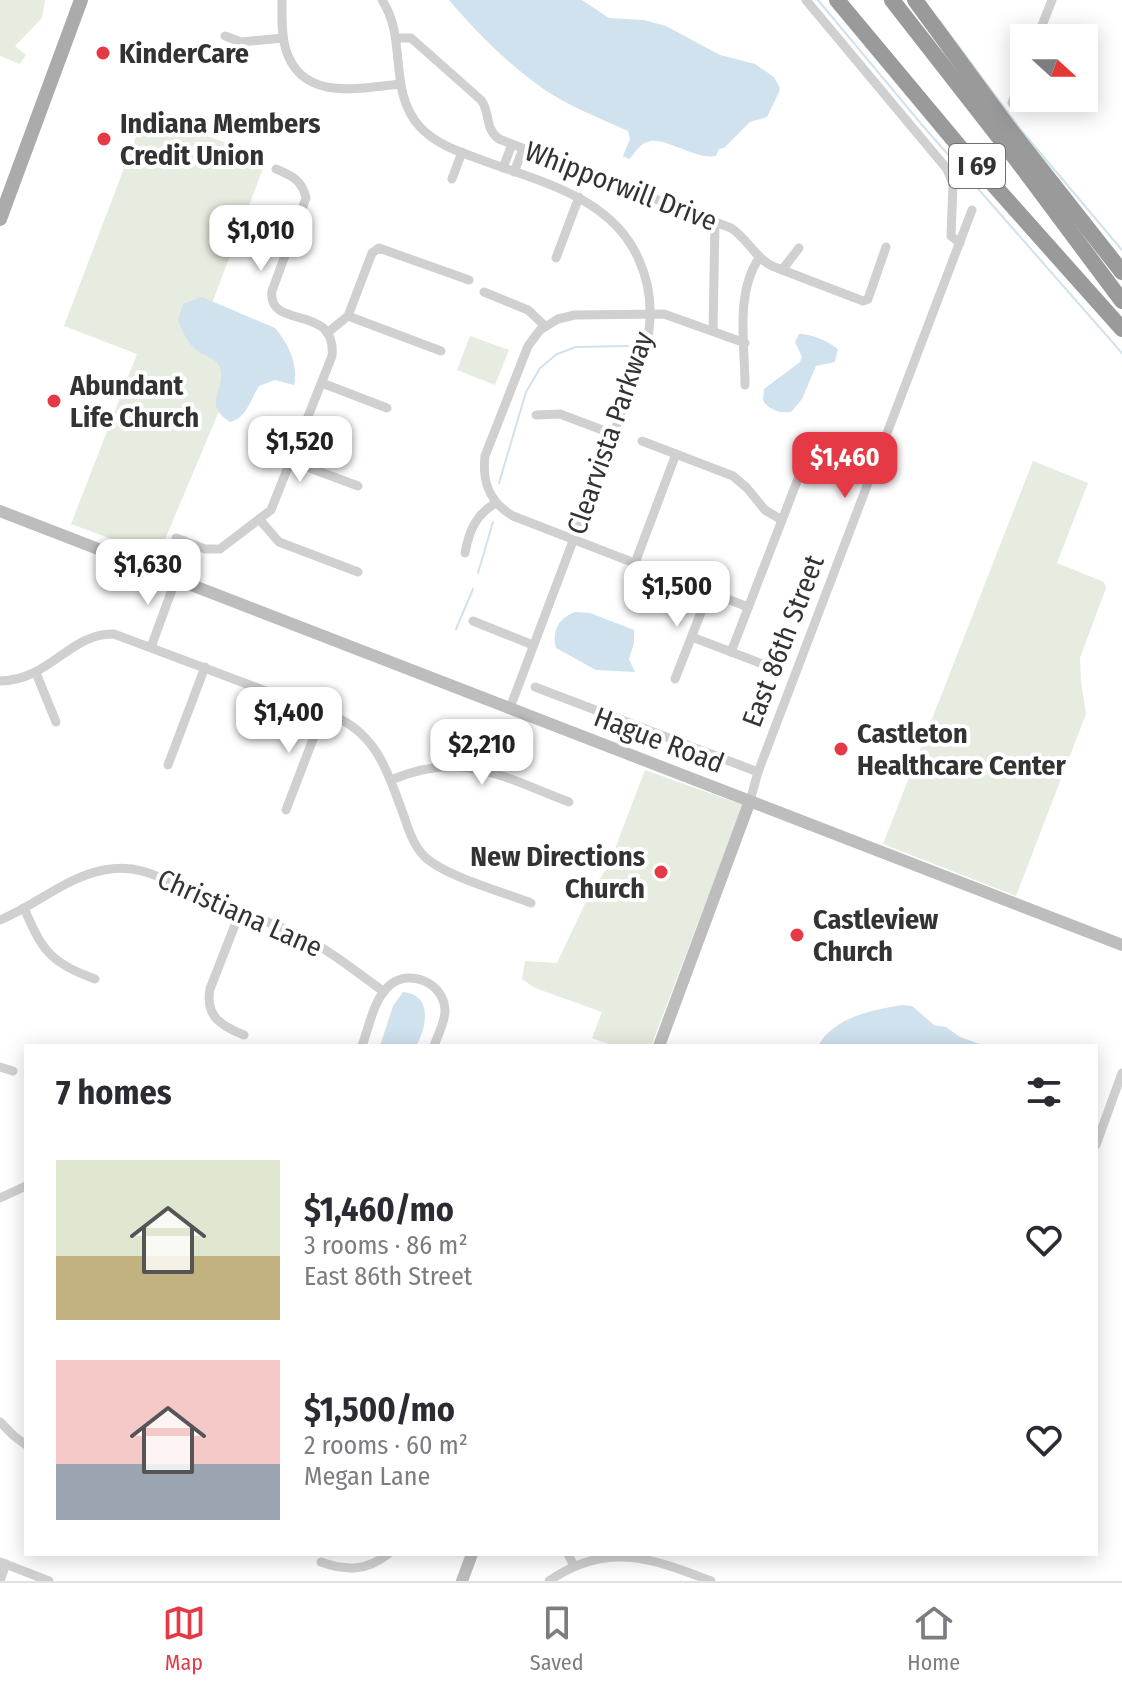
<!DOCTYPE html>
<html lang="en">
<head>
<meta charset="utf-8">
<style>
	:root { --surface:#fff; --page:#f2f2f3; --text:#2b2b33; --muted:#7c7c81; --line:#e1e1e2; --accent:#e63946 }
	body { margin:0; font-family:"Fira Sans Condensed",sans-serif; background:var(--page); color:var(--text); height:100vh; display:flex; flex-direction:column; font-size:30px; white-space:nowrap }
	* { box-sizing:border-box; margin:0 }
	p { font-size:26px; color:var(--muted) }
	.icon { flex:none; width:44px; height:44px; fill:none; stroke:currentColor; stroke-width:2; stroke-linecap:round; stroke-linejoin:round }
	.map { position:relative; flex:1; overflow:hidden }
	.sheet { position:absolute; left:24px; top:1044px; width:1074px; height:512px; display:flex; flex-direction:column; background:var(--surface); border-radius:0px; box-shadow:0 4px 20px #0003 }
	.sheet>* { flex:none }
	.needle { width:52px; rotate:111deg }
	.tools { position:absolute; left:1010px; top:24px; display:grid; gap:16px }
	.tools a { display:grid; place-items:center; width:88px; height:88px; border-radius:0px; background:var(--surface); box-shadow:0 4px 20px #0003; font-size:40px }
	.price { position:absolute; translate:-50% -68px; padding:0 18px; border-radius:16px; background:#fff; color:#222; font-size:26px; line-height:52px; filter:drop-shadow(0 2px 4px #0008) }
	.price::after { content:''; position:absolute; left:50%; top:48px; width:24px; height:18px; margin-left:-12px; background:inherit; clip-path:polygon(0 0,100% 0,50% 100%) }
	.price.on { background:var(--accent); color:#fff }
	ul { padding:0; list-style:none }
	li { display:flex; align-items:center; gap:24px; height:200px; padding:0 32px }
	li span { display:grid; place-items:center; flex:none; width:224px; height:160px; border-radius:0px; color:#555 }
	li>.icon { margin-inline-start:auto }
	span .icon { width:96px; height:96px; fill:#fffc; stroke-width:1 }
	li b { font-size:34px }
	h2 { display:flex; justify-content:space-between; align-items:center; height:96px; padding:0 32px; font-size:34px }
	.menu { display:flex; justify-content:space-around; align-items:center; height:112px; border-top:2px solid var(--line); background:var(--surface); font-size:22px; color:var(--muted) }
	.menu a { display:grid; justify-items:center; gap:4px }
	.menu .on { color:var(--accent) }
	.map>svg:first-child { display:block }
	.green { fill:#e6ecdf }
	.water { fill:#cfe2ee }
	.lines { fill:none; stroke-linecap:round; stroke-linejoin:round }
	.stream { stroke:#cfe2ee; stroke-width:2 }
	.street { stroke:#d0d0d0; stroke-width:9 }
	.secondary { stroke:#bdbdbd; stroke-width:12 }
	.primary { stroke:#ababab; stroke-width:14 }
	.highway { stroke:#9a9a9a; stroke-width:16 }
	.poi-dot { fill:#e63946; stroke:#fff; stroke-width:3 }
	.labels { text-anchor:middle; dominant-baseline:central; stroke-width:8; stroke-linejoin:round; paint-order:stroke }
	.shield { fill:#fff; stroke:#707070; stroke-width:2 }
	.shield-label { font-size:26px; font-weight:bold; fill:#333 }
	.poi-label { font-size:28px; font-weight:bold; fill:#333; stroke:#fff; text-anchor:start }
	.street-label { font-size:28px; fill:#333; stroke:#fff }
</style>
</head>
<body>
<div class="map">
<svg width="1122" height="1581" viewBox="0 0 1122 1581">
	<rect width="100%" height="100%" fill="#fff"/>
	<!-- green -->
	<g class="green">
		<path d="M0,0H45L42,18L15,46L26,55L20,64L0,56Z"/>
		<path d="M145,113L267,158L211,306L236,371L158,556L71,524L137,354L64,326Z"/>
		<path d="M470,336L509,350L495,385L457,370Z"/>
		<path d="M1033,461L1088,483L1057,563L1104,582L1106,588L1080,658L1081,682L1086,714L1016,896L883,844Z"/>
		<path d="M645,770L743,805L651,1046H614L592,1038L602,1012L535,988L522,979L525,961L557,963L591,891L608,867Z"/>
	</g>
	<!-- water -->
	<g class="water">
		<path d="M449,0H582L609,18L644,20L666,26L720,55L755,64L774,77L780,88L779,92L767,117L750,122L724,148L719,149L716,156C694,160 664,135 647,142C638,145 635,154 629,159L623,156L630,139L628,131C600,118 570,107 545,90C509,65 477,33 449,0Z"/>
		<path d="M202,297L275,328C288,343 299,365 294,385L275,380L259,386C251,399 246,419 230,422C203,405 223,394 221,372C220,357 202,357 194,348C186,340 182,330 178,320L183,304Z"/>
		<path d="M799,334C813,334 827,341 838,349L835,362L816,366L802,399L791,412C779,413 771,411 763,401L764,389L800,362L802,357L795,342Z"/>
		<path d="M575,612L590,613L634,630V643L629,659L635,672L596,670L556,648C552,630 558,619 575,612Z"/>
		<path d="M403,992C433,995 427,1027 416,1046H380L393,1006Z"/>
		<path d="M902,1005L912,1006L934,1025L946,1027L960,1037L985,1046H818C834,1017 872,1010 902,1005Z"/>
	</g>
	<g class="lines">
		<!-- stream -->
		<g class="stream">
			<path d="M818,0L923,126L1122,353"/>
			<path d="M939,20L1021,130L1122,250"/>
			<path d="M499,483L526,392L540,368L557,354L576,347L628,346"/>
			<path d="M478,573L493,522"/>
			<path d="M456,629L473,589"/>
		</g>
		<!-- street -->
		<g class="street">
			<path d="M282,0C282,16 281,34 286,50C302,102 359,88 400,84"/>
			<path d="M382,0C408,39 387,91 420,127C436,144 457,151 479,159C537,181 612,196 639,260C652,289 653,320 645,350L510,708"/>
			<path d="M806,0L947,169L953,184L951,236L960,243"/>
			<path d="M225,36L241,42L283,38"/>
			<path d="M396,38H411L481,100C491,113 484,128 499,139L731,228C748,239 754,257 772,266L863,301L868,299L886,247"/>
			<path d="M1037,38L1052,0"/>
			<path d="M1012,103L1024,72"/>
			<path d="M503,168L512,144"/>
			<path d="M514,172L523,149"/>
			<path d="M452,179L462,152"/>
			<path d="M556,258L579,197"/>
			<path d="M782,270L799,248"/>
			<path d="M484,292L528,310L545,326"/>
			<path d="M348,316L441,351"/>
			<path d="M713,331L715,222"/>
			<path d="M327,333L348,316L372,253L379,248L469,280"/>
			<path d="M745,343L664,314L575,315L558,319L540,330L528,346L485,456C482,482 489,502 513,516L748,607"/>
			<path d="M322,383L387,408"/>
			<path d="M745,385C745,345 735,293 759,258"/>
			<path d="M536,415L560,414L613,434"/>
			<path d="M642,441L733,476L747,488L765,510L782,520"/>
			<path d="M291,461L358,486"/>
			<path d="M259,519L279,542L358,572"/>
			<path d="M176,538L205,549H220L271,510L332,356C337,302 267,331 272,291L306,198C302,180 292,176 276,169"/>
			<path d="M465,553C469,531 476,514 496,503"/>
			<path d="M635,563L676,454"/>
			<path d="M176,579V565L185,541"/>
			<path d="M473,621L533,645"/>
			<path d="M692,637L773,668"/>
			<path d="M151,647L176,579L184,569L194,545"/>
			<path d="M731,652L808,453"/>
			<path d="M36,673L56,722"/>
			<path d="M675,679L709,592"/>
			<path d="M0,681C51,680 69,633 114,634L340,719C380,739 390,779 405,819C409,832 414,846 424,856C444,876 503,892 531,903"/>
			<path d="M535,687L758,772"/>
			<path d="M168,765L205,667"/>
			<path d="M391,780C462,750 503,777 569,802"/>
			<path d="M750,801L758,772L972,210"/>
			<path d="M286,810L323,713"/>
			<path d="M24,908C42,950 50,963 95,979"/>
			<path d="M240,912L210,989C205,1016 221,1026 244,1035"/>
			<path d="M0,920C35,906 66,877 104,870C143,862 168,883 201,897C235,911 270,921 303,937C332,952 358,973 384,992"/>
			<path d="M362,1046C369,1027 374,998 390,985C411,968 445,984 445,1011C445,1022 438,1035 434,1046"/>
			<path d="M0,1067L13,1071"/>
			<path d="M1096,1145L1122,1073"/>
			<path d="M0,1198L26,1186"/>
			<path d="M0,1422L14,1436L26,1445"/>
			<path d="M568,1554L574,1566"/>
			<path d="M0,1562L49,1581"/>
			<path d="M321,1562C346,1571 367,1571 388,1554"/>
			<path d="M0,1581L6,1564"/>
			<path d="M549,1581C606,1541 652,1558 711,1581"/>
		</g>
		<!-- secondary -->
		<g class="secondary">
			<path d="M0,511L1122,945"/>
			<path d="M659,1046L750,801"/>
			<path d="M462,1581L472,1554"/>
		</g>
		<!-- primary -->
		<path class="primary" d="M0,219L81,0"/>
		<!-- highway -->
		<g class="highway">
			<path d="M837,0L958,145L1122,329"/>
			<path d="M892,0L1016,159L1122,301"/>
			<path d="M915,0L1008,127L1122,272"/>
		</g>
	</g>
	<!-- markers -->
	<g class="poi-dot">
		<circle cx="103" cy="53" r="8"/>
		<circle cx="104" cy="139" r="8"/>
		<circle cx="54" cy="401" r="8"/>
		<circle cx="841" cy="749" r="8"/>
		<circle cx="661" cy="872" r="8"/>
		<circle cx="797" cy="935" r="8"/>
	</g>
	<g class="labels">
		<!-- shield labels -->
		<rect class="shield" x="949" y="144" width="56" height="44" rx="6"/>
		<g class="shield-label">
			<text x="977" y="166">I 69</text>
		</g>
		<!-- poi labels -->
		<g class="poi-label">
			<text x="119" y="53">KinderCare</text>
			<text x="120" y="123">Indiana Members<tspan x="120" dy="32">Credit Union</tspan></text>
			<text x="70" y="385">Abundant<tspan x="70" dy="32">Life Church</tspan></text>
			<text x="857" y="733">Castleton<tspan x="857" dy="32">Healthcare Center</tspan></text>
			<text x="645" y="856" text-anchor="end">New Directions<tspan x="645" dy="32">Church</tspan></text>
			<text x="813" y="919">Castleview<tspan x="813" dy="32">Church</tspan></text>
		</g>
		<!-- street labels -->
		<g class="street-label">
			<text transform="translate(621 186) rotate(21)">Whipporwill Drive</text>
			<text transform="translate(610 433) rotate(-71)">Clearvista Parkway</text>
			<text transform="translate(783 641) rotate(-69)">East 86th Street</text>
			<text transform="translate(659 740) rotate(21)">Hague Road</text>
			<text transform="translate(240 913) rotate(24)">Christiana Lane</text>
		</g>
	</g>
</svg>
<div class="tools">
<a><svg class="needle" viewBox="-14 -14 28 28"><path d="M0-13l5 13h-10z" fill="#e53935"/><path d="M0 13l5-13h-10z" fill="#7c7c81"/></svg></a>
</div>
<b class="price" style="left:261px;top:273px">$1,010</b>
<b class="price" style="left:300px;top:484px">$1,520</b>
<b class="price on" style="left:845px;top:500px">$1,460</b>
<b class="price" style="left:148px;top:607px">$1,630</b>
<b class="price" style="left:677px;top:629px">$1,500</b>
<b class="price" style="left:289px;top:755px">$1,400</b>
<b class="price" style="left:482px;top:787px">$2,210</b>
<section class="sheet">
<h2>7 homes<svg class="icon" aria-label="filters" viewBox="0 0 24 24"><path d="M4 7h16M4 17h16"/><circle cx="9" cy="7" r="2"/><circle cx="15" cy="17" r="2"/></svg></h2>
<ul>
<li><span style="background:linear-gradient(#dfe7d0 60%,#c2b280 0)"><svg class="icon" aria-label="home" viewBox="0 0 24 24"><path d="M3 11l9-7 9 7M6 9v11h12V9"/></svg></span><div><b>$1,460/mo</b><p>3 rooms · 86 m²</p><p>East 86th Street</p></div><svg class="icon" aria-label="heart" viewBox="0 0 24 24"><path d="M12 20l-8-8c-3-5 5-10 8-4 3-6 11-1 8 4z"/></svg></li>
<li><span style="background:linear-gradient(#f6c9c9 65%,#9aa5b1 0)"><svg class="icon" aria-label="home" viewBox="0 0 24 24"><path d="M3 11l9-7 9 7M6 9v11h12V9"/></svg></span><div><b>$1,500/mo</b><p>2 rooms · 60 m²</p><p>Megan Lane</p></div><svg class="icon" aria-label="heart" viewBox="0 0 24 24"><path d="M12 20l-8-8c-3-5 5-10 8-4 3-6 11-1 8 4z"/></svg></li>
</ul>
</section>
</div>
<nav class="menu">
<a class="on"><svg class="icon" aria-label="map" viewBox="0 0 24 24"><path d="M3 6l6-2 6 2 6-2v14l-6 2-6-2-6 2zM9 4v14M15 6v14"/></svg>Map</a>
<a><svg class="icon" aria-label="saved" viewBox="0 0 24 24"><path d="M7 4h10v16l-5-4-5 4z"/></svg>Saved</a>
<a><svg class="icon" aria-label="home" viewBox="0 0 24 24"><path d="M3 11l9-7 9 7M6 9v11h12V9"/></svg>Home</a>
</nav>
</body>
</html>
